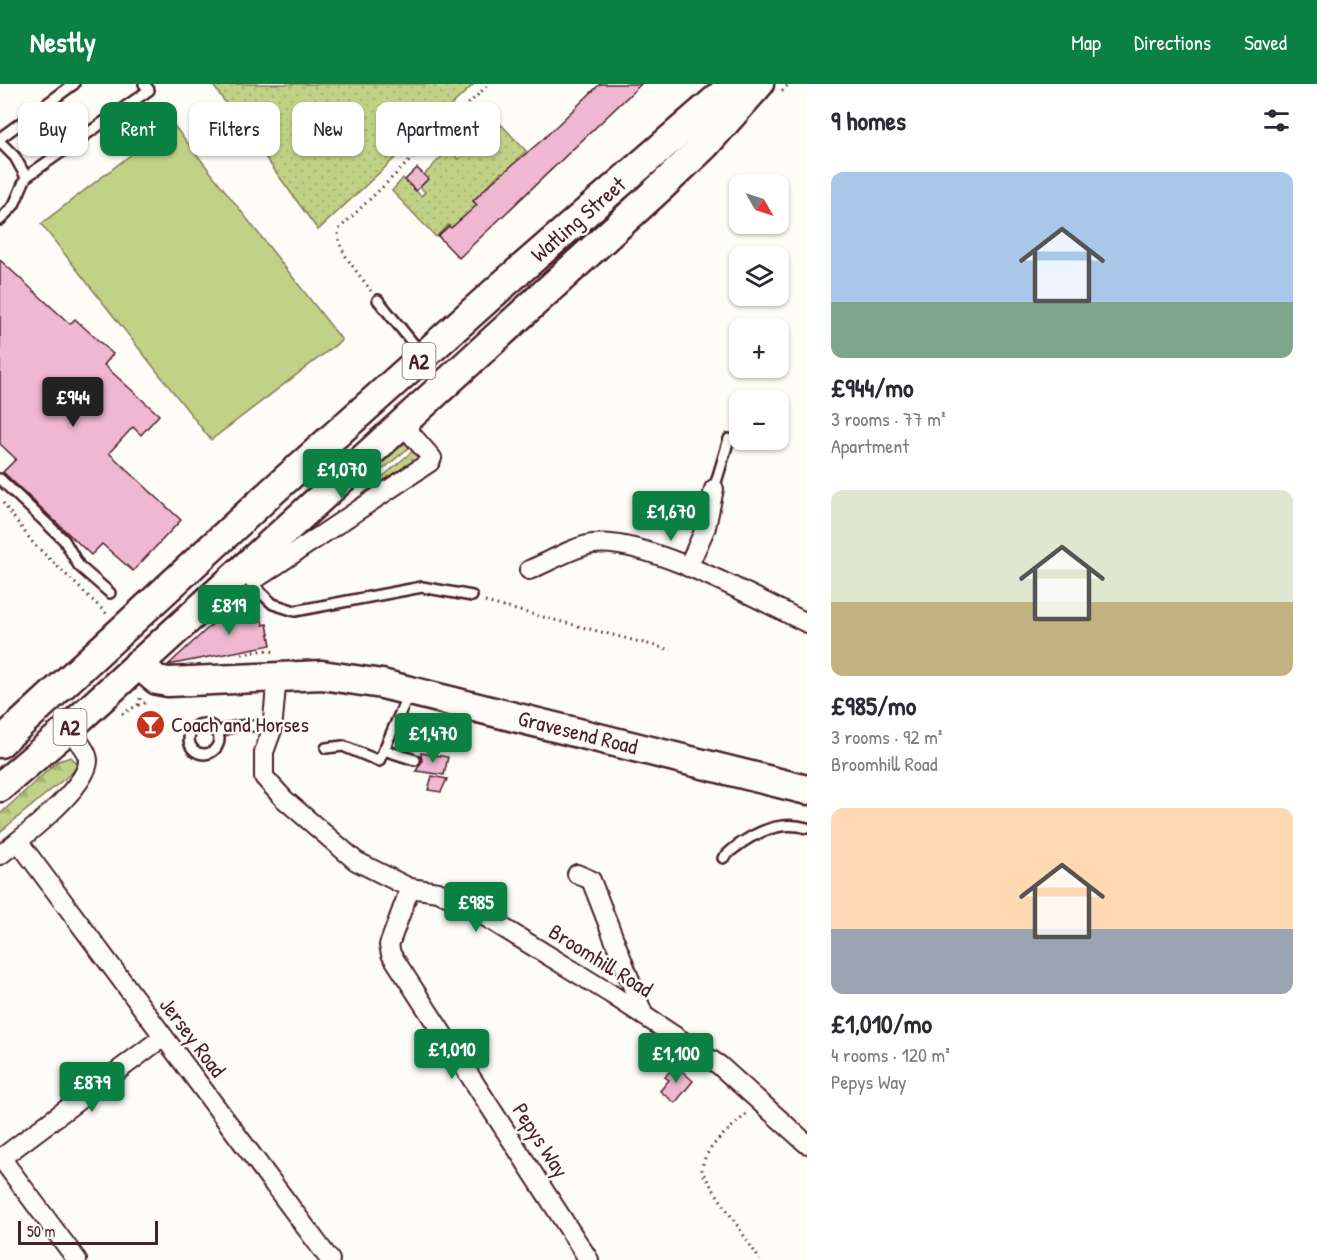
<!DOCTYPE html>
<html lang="en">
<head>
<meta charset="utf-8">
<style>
	:root { --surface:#fff; --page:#f2f2f3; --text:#2b2b33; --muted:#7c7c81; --accent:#0b8043 }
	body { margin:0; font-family:"Patrick Hand",sans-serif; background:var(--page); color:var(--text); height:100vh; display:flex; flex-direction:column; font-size:22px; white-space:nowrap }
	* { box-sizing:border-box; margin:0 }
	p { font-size:20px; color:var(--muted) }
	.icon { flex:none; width:33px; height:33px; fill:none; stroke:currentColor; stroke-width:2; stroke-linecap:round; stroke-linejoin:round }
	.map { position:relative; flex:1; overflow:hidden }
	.details { display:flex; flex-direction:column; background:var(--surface); width:510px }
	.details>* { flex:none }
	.banner { position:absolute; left:18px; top:18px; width:570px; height:54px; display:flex; gap:12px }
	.needle { width:39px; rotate:129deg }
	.fabs { position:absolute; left:729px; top:90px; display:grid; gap:12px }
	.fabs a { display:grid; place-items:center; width:60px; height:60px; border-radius:12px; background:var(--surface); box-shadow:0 2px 4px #0004; font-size:30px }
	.scale { position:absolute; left:18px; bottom:15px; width:140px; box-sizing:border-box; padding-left:6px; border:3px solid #4a1f2b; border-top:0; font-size:16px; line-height:21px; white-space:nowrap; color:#4a1f2b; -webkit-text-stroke:4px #fdfcf7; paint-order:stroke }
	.price { position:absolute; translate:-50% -51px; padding:0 14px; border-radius:6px; background:var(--accent); color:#fff; font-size:20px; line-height:39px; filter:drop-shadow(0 2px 3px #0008) }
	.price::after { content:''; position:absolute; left:50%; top:36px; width:18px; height:14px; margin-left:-9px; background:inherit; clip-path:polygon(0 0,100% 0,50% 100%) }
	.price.current { background:#222; color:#fff }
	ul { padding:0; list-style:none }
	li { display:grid; align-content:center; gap:12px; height:318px; padding:0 24px }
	li span { display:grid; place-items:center; height:186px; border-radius:12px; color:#555 }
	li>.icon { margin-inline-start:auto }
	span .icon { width:108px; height:108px; fill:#fffc; stroke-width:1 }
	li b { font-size:26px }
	h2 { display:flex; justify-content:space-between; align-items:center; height:72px; padding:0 24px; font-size:26px }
	.chip { padding:0 21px; border-radius:12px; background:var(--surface); box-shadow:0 2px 4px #0004; font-size:21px; line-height:54px }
	.chip.current { background:var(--accent); color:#fff }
	header { display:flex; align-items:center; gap:36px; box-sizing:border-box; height:84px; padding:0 30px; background:var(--accent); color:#fff }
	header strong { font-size:28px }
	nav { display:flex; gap:33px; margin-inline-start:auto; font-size:21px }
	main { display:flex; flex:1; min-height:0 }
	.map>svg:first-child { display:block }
	.grass { fill:url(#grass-dots); stroke:#867859; stroke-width:1.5 }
	.forest { fill:url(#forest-firs); stroke:#867859; stroke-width:1.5 }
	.park { fill:#c1d287; stroke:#867859; stroke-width:1.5 }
	.building { fill:#efb8d0; stroke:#4a1f2b; stroke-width:1.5 }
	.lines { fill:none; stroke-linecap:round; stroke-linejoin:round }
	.service-casing { stroke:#4a1f2b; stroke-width:14 }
	.minor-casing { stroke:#4a1f2b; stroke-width:22 }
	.primary-casing { stroke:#4a1f2b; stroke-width:33 }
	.path { stroke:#4a1f2b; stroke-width:3; stroke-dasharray:1.5 4.5; stroke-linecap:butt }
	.service { stroke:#fdfcf7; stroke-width:9 }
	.minor { stroke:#fdfcf7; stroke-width:18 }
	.primary { stroke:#fdfcf7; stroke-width:28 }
	.labels { text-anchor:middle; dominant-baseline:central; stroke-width:5; stroke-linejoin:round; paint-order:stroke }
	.shield { fill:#fdfcf7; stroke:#806168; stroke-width:1.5 }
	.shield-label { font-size:21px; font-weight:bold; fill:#4a1f2b }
	.street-label { font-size:22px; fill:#4a1f2b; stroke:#fdfcf7 }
	.poi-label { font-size:22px; fill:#4a1f2b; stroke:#fdfcf7; text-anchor:start }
</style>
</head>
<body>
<header>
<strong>Nestly</strong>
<nav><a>Map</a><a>Directions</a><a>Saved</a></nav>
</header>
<main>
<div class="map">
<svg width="807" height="1176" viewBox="0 0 807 1176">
	<defs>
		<pattern id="grass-dots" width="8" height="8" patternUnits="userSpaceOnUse" patternTransform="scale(1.5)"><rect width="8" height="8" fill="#c1d287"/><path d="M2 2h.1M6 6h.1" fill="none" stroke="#a7b475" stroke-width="1.8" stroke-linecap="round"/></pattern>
		<pattern id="forest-firs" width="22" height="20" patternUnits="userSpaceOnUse" patternTransform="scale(1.5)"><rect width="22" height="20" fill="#c1d287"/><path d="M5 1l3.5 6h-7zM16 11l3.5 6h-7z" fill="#a7b475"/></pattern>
	</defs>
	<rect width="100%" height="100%" fill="#fdfcf7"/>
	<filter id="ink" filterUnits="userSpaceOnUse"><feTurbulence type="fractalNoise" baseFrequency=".0167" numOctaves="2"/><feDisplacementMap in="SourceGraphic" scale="12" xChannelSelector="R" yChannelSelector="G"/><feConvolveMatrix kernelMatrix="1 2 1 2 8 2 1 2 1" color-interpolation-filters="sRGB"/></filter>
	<g filter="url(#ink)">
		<!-- grass -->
		<g class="grass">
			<path d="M212,0H474L318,146Z"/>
			<path d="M497,36L526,67L517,75L522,81L504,91L501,88L473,117L480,124L454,147L448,141L436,153L392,107L403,94L421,112L425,108L420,103L428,95L424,91L449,65L458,75L481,54L486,59L491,54L485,48Z"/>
			<path d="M401,359L412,361L362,403L361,399L379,376Z"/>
			<path d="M416,364L419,376L345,425Z"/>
		</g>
		<!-- forest -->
		<path class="forest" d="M71,673L80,682L0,748V730L58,677Z"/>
		<!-- park -->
		<path class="park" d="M172,39L342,256L211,356L41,140Z"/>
		<!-- building -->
		<g class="building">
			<path d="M600,0H641L459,174L438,152L449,142L451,144L477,121L473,117L491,99L541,57Z"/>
			<path d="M417,84L428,95L416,107L405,96Z"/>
			<path d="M0,176L70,240L75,235L113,270L104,281L159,331L141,351L133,343L109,369L181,436L133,487L102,460L91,471L3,388L16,375L0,360Z"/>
			<path d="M240,521L241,527L259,523L263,541L267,540L271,561L168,581L220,533Z"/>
			<path d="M421,669L448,673L444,691L416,687L422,677Z"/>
			<path d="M432,692L447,695L441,708L428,706Z"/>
			<path d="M675,981L693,997L675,1019L660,1007L669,996L665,993Z"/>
		</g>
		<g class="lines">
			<defs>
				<g id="service">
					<path d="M0,54L74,0"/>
					<path d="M0,58L15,73L26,93L14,121L0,136"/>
					<path d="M26,93L149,6L144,0"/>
					<path d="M378,216L420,268"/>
					<path d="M0,395L64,456L79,482L110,509"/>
					<path d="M714,405L729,355"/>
					<path d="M251,494L260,508L273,520L295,527L422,503L472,512"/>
					<circle cx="204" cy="655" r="15"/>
					<path d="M217,649C237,639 251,640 272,646"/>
					<path d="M326,664L343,662L379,677L408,611"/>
					<path d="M384,666L415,676"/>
					<path d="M723,774C745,753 776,735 807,744"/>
				</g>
				<g id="minor">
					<path d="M688,483L706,443L714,405"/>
					<path d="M241,485L251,494L260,492L430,378L432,374L402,340"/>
					<path d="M529,486C547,479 575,462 593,460C646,453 757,515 807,539"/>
					<path d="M277,592L272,646L264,668V693L284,715L356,777L410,804L438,808L466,821L611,910L719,981L807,1060"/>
					<path d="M18,757L330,1176"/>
					<path d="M0,771C20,756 89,702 88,676C87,665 74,653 68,645"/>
					<path d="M577,790L591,796L644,932"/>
					<path d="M410,804L389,861L391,870L589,1176"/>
					<path d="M1,1074L77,1176"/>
					<path d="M0,1075L163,953"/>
				</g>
				<g id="primary">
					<path d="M138,580L157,596L168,598L322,591L382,600L807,706"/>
					<path d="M0,659L275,405L505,199L734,0"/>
					<path d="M0,703L68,645L663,101L705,61L759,0"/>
				</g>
			</defs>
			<!-- service casing -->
			<use href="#service" class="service-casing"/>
			<!-- minor casing -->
			<use href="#minor" class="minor-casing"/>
			<!-- primary casing -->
			<use href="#primary" class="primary-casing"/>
			<!-- path -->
			<g class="path">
				<path d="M782,7L789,0"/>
				<path d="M371,207C359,189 337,168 338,146L489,0"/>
				<path d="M3,419L33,459L107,530"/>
				<path d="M485,518L671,566"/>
				<path d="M242,570L265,566L276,568"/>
				<path d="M138,621L149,618"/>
				<path d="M122,630L138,621L141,612"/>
				<path d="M746,1030C731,1045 701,1065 702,1088L760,1176"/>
			</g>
			<!-- service -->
			<use href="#service" class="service"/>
			<!-- minor -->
			<use href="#minor" class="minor"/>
			<!-- primary -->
			<use href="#primary" class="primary"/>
		</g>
	</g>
	<!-- icons -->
	<defs>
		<symbol id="bar-disc" viewBox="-11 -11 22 22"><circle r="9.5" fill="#c8321e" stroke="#fdfcf7"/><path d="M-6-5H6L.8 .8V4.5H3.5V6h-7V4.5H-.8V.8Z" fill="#fff"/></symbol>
	</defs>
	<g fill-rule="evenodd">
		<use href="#bar-disc" x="134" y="624" width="33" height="33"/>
	</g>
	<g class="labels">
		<!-- shield labels -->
		<g class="shield">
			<rect x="402.5" y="259" width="33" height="36" rx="4.5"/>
			<rect x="53.5" y="625" width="33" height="36" rx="4.5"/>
		</g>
		<g class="shield-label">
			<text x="419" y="277">A2</text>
			<text x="70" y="643">A2</text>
		</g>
		<!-- street labels -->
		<g class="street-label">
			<text transform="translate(578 135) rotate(-41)">Watling Street</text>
			<text transform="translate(578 648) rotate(14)">Gravesend Road</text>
			<text transform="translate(601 876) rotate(32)">Broomhill Road</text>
			<text transform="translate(193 953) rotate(53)">Jersey Road</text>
			<text transform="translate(541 1056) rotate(57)">Pepys Way</text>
		</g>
		<!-- poi labels -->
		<g class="poi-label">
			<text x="171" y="640">Coach and Horses</text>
		</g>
	</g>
</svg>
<div class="fabs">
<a><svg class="needle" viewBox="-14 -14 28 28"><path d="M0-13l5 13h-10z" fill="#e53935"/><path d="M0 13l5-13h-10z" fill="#7c7c81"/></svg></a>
<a><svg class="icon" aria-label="layers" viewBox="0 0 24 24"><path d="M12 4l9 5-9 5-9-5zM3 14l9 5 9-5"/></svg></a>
<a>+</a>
<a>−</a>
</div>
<div class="scale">50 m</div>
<b class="price current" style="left:73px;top:344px">£944</b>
<b class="price" style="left:342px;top:416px">£1,070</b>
<b class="price" style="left:671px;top:458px">£1,670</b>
<b class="price" style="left:229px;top:552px">£819</b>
<b class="price" style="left:433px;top:680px">£1,470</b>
<b class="price" style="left:476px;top:849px">£985</b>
<b class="price" style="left:452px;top:996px">£1,010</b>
<b class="price" style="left:676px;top:1000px">£1,100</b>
<b class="price" style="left:92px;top:1029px">£879</b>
<div class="banner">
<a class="chip">Buy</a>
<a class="chip current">Rent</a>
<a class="chip">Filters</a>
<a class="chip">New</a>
<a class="chip">Apartment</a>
</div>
</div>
<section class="details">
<h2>9 homes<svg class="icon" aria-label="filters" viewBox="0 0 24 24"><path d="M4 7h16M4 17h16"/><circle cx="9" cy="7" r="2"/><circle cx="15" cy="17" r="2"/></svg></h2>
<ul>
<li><span style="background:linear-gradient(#a9c7e8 70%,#7fa58c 0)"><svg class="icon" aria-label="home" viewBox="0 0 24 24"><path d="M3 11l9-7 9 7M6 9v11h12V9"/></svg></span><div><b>£944/mo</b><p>3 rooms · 77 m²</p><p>Apartment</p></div></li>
<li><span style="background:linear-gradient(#dfe7d0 60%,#c2b280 0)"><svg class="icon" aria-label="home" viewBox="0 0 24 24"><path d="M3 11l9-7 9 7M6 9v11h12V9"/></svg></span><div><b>£985/mo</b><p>3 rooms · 92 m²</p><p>Broomhill Road</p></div></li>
<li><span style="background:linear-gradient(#ffd9b3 65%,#9aa5b1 0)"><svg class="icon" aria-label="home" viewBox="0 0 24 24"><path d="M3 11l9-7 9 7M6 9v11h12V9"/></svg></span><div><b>£1,010/mo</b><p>4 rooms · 120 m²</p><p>Pepys Way</p></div></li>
</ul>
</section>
</main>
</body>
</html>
